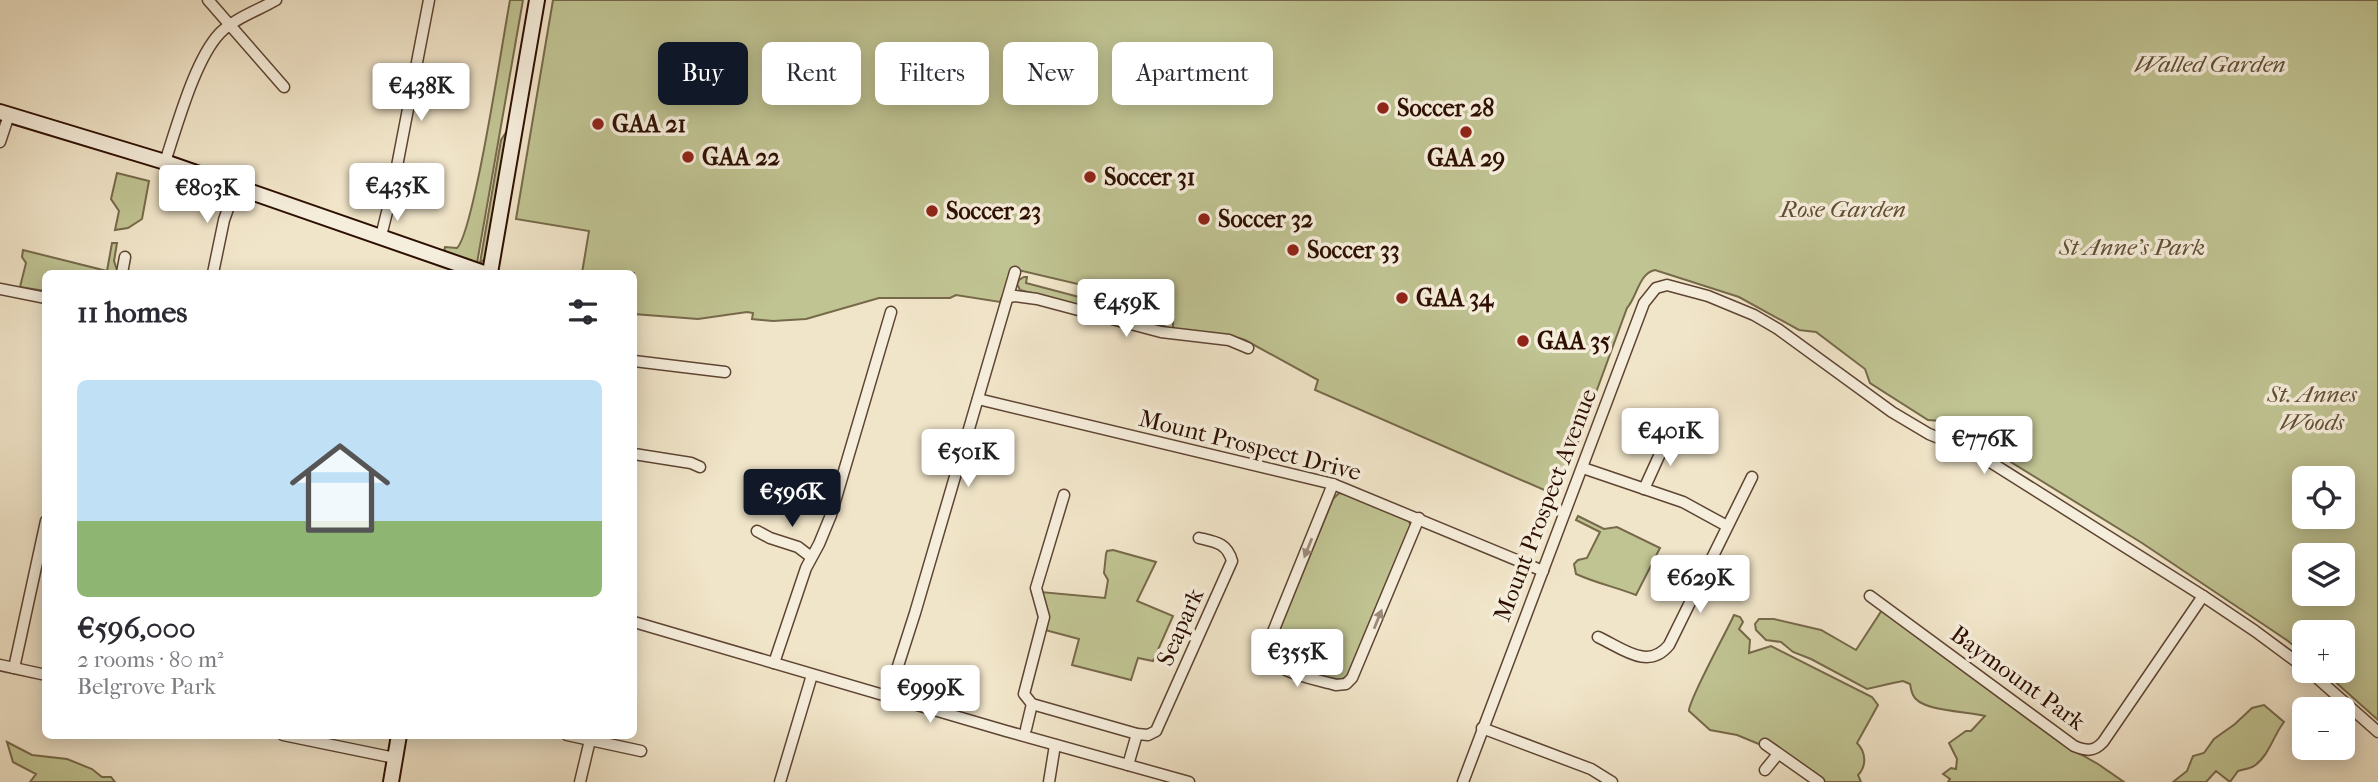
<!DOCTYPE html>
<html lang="en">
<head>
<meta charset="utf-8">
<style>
	:root { --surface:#fff; --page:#f2f2f3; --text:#2b2b33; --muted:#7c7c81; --line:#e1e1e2; --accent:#111827 }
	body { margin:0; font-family:"IM FELL French Canon",serif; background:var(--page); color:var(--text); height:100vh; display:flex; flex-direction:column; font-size:26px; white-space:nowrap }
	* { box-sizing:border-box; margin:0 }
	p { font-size:23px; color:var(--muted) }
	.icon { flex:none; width:38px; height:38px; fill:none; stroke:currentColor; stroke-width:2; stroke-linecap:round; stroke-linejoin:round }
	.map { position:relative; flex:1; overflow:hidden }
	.drawer { position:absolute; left:42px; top:270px; width:595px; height:469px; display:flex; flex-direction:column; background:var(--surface); border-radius:10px; box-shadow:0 4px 18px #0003 }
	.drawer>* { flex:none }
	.guide { position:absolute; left:658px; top:42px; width:665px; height:63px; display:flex; gap:14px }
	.fabs { position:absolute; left:2292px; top:466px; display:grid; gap:14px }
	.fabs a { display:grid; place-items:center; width:63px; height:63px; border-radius:10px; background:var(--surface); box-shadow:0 4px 18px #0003; font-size:35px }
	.price { position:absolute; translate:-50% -60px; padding:0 16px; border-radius:7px; background:#fff; color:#222; font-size:23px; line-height:46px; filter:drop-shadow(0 2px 4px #0008) }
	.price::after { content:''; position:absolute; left:50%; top:42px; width:21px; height:16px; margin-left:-10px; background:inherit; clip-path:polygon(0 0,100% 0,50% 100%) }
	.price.on { background:var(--accent); color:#fff }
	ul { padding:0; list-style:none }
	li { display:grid; align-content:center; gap:14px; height:371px; padding:0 35px }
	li+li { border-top:2px solid var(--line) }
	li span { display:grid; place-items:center; height:217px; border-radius:10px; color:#555 }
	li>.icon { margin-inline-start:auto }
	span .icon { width:126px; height:126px; fill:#fffc; stroke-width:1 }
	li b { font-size:30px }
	h2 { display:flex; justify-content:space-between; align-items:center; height:84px; padding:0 35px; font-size:30px }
	.tag { padding:0 24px; border-radius:10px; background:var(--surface); box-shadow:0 4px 18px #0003; font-size:24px; line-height:63px }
	.tag.on { background:var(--accent); color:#fff }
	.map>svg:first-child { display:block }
	.green { fill:#c0c392; stroke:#76694a; stroke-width:2; fill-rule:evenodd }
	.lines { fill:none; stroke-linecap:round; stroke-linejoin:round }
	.street-casing { stroke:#5e4433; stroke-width:13 }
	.secondary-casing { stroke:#2d0f01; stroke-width:18 }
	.street { stroke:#f6eedc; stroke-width:10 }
	.secondary { stroke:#f6eedc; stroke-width:14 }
	.oneway { fill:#9c8a79 }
	.poi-dot { fill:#8f2418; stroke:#f6eedc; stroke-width:2.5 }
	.labels { text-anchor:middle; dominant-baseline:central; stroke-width:7; stroke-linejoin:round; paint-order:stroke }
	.park-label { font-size:24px; font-style:italic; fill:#604e34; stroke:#f6eedc }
	.poi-label { font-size:24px; font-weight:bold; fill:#2d0f01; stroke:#f6eedc; text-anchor:start }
	.street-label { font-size:24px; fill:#2d0f01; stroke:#f6eedc }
</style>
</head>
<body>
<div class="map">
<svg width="2378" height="782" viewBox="0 0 2378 782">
	<rect width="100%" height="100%" fill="#f1e5c9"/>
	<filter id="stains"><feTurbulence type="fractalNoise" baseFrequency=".00286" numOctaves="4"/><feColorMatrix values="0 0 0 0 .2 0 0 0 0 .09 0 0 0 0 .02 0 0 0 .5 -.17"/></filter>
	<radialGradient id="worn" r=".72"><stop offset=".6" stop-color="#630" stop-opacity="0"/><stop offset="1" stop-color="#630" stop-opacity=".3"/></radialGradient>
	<!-- green -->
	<g class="green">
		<path d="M510,0H523L477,263L444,251L445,247L457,248C474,232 503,37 510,0Z"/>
		<path d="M553,0H2378V720L2322,670H2343V632H2305V655L2288,641L2142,543L1954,427L1941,421L1928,420L1870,383L1865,369L1816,332L1799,330L1739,297L1655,270C1639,273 1637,297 1627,308L1558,496L1315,390L1318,380L1245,340L1229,335L1173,330V309L1167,305L1014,269L1000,302L956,295L950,298H879L806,319L773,321L752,319L753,313L747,312L698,319L634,314V273H582L589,231L516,219ZM2305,478H2343V516H2305ZM2305,555H2343V593H2305Z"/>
		<path d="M507,131L486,258L480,263L501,140Z"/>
		<path d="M117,173L149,181L142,219L128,228L115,230L119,211L111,199Z"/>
		<path d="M112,243H117L114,261L118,273H46L45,291L20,287L26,263L22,257L23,250L107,271Z"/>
		<path d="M1024,277H1027L1026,283L1155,317L1157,312L1166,317L1167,322L1163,326L1158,327L1020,290L1017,284L1019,280Z"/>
		<path d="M1339,493L1347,494L1408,519L1411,526L1347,677L1338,681L1278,665L1273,662L1271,650L1333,499Z"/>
		<path d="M1578,516L1604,529L1617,527L1660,548L1636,595C1615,587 1596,583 1576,574L1574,564L1578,560L1587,558L1600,532L1576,520Z"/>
		<path d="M1113,550L1156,562L1137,601L1173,616L1153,661L1138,658L1131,680L1072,665L1079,639L1045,630L1041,592L1105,598L1108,580L1104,573L1106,554L1107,551Z"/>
		<path d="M1882,610L1984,683L2024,715L2035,721L2068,747L2098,764L2124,782H1948L1950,779L1943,774L1951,768L1956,769L1957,759L1949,743L1966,731H1971L1985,716C1970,711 1920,712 1913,695C1911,691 1911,688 1910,684L1903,681L1893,683L1867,689L1811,659L1793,652L1781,642L1766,640L1756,630L1755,624L1759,619H1774L1821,630L1856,650Z"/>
		<path d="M1734,615L1740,617L1743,622L1739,629L1750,640L1749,653L1771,646L1872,697L1878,705L1857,743C1866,752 1867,766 1858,775L1861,782H1826L1771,749L1737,735L1710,730L1689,711C1688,701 1727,631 1734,615Z"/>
		<path d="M2264,705L2284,722C2273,736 2269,756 2254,766C2250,769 2243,769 2238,771L2230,782L2216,771L2206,782H2173L2187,771L2193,756L2204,753L2214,739L2235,724L2252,708Z"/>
		<path d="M7,742L32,755L67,759L92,769L102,777H111L115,782H30L36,774L13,762Z"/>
	</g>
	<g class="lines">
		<defs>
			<g id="street">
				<path d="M208,0L284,87"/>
				<path d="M0,142L9,115"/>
				<path d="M165,162C177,126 195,59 220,33C235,18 259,10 276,0"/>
				<path d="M381,236L392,192L429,0"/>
				<path d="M122,273L125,257"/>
				<path d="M213,273L224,220L236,186"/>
				<path d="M0,289L46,298"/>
				<path d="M1009,297L1015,296L1037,299L1161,332L1229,340L1248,348"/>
				<path d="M634,361L725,372"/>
				<path d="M978,399L1333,484L1543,571"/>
				<path d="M634,454L691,463L700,467"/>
				<path d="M1583,468L1683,502L1727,526"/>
				<path d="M1333,484L1266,649C1269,673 1317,679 1336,685L1346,684L1352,678L1419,518"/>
				<path d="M1644,489L1669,434"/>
				<path d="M1064,495L1036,588L1044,617L1024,694L1032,704L1137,734L1148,735L1156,731L1232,561C1227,543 1216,542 1199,538"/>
				<path d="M757,531L770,538L798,547L811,557"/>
				<path d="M1870,596L2074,746C2086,751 2094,752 2103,742L2203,596"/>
				<path d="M634,622L1006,731L1189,782"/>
				<path d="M1598,637C1622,648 1648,671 1669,645L1752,477"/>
				<path d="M774,663L806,568L819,544L831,515L891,312"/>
				<path d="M0,665L46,675"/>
				<path d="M14,668L46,521"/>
				<path d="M2308,670L2378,732"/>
				<path d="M888,697L915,613L1015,272"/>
				<path d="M1482,728L1591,769L1612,782"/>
				<path d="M1026,729L1032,704"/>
				<path d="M283,735L395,758"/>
				<path d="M567,735L641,751"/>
				<path d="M1765,744L1819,782"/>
				<path d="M1128,765L1137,734"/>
				<path d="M1765,770L1778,754"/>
				<path d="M580,782L590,740"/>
				<path d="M780,782L812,675"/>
				<path d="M1049,782L1055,745"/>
				<path d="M1463,782L1644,303L1656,288L1667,285L1708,296L1754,315L1778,329L1892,412L1929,434L1976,453L2203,596L2255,631L2305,668"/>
			</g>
			<g id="secondary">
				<path d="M0,112L165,162L484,273"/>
				<path d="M490,273L537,0"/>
				<path d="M391,782L399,735"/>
			</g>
		</defs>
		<!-- street casing -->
		<use href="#street" class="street-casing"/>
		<!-- secondary casing -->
		<use href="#secondary" class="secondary-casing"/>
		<!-- street -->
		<use href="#street" class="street"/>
		<!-- secondary -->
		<use href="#secondary" class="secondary"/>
	</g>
	<!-- one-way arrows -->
	<defs><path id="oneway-solid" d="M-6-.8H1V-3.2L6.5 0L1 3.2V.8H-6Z" transform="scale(1.75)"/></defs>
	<g class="oneway">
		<use href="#oneway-solid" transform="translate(1308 548) rotate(112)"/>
		<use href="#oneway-solid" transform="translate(1378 619) rotate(-68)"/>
	</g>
	<!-- markers -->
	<g class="poi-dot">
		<circle cx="1383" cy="108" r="7"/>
		<circle cx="598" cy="124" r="7"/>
		<circle cx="1466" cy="132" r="7"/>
		<circle cx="688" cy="157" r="7"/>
		<circle cx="1090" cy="177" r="7"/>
		<circle cx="932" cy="211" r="7"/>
		<circle cx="1204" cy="219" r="7"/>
		<circle cx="1293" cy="250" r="7"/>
		<circle cx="1402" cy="298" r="7"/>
		<circle cx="1523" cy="341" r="7"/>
	</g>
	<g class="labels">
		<!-- park labels -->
		<g class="park-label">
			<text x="2210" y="64">Walled Garden</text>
			<text x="1843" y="209">Rose Garden</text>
			<text x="2132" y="247">St Anne's Park</text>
			<text x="2312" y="394">St. Annes<tspan x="2312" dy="28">Woods</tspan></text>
		</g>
		<!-- poi labels -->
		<g class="poi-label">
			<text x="1397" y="108">Soccer 28</text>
			<text x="612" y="124">GAA 21</text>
			<text x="702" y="157">GAA 22</text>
			<text x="1466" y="158" text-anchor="middle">GAA 29</text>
			<text x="1104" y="177">Soccer 31</text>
			<text x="946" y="211">Soccer 23</text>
			<text x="1218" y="219">Soccer 32</text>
			<text x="1307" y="250">Soccer 33</text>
			<text x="1416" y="298">GAA 34</text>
			<text x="1537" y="341">GAA 35</text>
		</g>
		<!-- street labels -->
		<g class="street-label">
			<text transform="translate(1250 445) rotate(14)">Mount Prospect Drive</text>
			<text transform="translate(1545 505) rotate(-69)">Mount Prospect Avenue</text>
			<text transform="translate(1180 627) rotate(-66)">Seapark</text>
			<text transform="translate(2018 678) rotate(36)">Baymount Park</text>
		</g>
	</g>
	<rect width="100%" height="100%" filter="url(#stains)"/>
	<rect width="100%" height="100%" fill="url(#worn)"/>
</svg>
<div class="fabs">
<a><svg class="icon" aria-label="locate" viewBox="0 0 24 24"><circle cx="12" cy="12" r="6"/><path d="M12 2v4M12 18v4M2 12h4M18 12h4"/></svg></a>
<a><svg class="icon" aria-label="layers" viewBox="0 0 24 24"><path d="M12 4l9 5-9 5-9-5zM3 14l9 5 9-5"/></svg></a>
<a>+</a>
<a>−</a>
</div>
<b class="price" style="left:421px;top:123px">€438K</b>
<b class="price" style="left:397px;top:223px">€435K</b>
<b class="price" style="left:207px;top:225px">€803K</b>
<b class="price" style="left:1126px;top:339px">€459K</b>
<b class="price" style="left:1670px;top:468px">€401K</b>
<b class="price" style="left:1984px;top:476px">€776K</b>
<b class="price" style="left:968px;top:489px">€501K</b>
<b class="price on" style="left:792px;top:529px">€596K</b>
<b class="price" style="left:1700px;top:615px">€629K</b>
<b class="price" style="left:1297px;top:689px">€355K</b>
<b class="price" style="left:930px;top:725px">€999K</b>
<div class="guide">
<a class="tag on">Buy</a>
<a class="tag">Rent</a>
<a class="tag">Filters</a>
<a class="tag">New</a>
<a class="tag">Apartment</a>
</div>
<section class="drawer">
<h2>11 homes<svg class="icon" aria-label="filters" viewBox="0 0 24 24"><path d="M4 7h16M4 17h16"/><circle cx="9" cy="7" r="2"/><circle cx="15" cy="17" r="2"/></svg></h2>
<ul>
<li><span style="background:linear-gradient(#bfe0f5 65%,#8fb573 0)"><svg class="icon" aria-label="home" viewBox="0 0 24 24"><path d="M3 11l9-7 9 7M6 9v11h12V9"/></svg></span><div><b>€596,000</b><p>2 rooms · 80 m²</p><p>Belgrove Park</p></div></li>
</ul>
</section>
</div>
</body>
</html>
